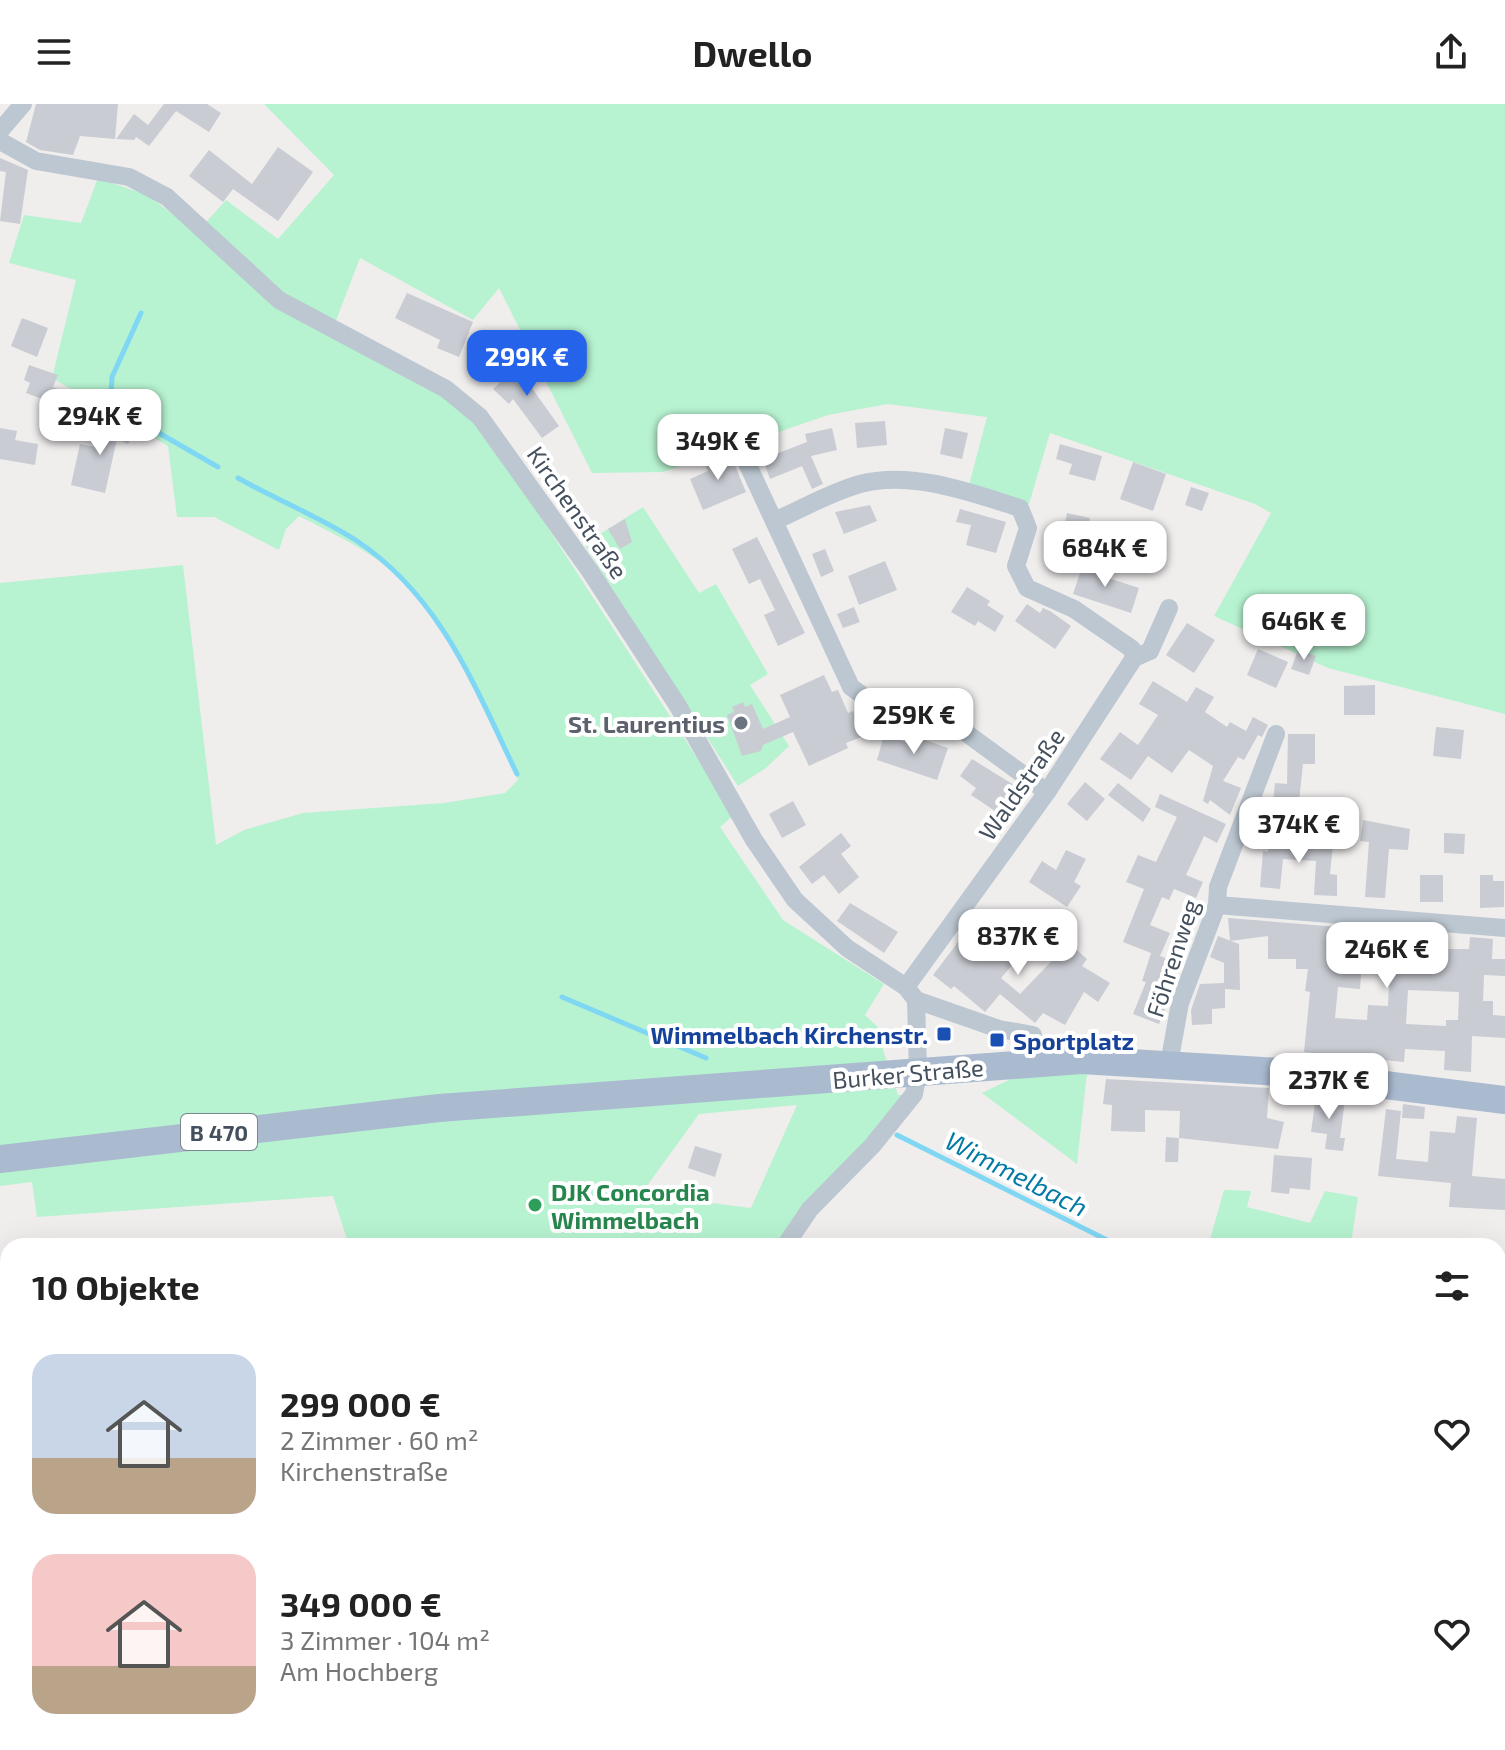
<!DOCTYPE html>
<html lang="de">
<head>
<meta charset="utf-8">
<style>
	:root { --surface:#fff; --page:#f6f6f6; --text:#222; --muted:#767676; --accent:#2563eb }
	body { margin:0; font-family:"Exo 2",sans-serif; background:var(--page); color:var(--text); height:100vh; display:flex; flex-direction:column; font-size:30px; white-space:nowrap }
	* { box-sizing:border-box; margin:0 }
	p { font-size:26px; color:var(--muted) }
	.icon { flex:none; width:44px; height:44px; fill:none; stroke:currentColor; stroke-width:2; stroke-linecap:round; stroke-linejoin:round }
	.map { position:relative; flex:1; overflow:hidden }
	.side { position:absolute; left:0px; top:1134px; width:1506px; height:512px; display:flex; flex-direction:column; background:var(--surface); border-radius:24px 24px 0 0; box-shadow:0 8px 32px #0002 }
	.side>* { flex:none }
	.price { position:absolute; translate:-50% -68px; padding:0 18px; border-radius:16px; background:#fff; color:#222; font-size:26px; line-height:52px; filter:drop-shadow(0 2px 4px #0008) }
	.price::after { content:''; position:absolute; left:50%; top:48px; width:24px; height:18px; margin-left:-12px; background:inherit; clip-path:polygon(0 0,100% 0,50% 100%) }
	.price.on { background:var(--accent); color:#fff }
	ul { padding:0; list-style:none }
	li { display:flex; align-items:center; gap:24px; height:200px; padding:0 32px }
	li span { display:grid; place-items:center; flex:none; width:224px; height:160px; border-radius:24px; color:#555 }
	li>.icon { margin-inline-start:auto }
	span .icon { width:96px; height:96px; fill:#fffc; stroke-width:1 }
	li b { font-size:34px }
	h2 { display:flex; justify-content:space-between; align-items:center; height:96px; padding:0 32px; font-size:34px }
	header { display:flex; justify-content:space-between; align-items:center; height:104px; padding:0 32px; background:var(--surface); font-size:36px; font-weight:700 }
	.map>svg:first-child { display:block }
	.green { fill:#b7f3d1; fill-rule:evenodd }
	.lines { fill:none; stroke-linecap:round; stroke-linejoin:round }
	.stream { stroke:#7fd7f4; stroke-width:5 }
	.building { fill:#c9ccd3; fill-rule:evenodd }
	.street { stroke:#bcc7d1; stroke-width:18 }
	.primary { stroke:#aabbd0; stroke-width:28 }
	.worship-dot { fill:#6b7280; stroke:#fff; stroke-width:3 }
	.transit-dot { fill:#1a4fb4; stroke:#fff; stroke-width:3 }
	.leisure-dot { fill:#2e9e5b; stroke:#fff; stroke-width:3 }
	.labels { text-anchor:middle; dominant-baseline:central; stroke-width:8; stroke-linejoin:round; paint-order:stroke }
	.shield { fill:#fff; stroke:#7c848e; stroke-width:2 }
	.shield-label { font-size:22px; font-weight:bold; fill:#44505d }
	.street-label { font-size:24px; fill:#44505d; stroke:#fff }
	.worship-label { font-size:24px; font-weight:bold; fill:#5b616d; stroke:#fff; text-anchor:end }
	.transit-label { font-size:24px; font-weight:bold; fill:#164399; stroke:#fff; text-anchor:end }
	.leisure-label { font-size:24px; font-weight:bold; fill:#27864d; stroke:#fff; text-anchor:start }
	.water-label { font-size:26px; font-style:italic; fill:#027aa4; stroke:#fff }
</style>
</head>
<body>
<header><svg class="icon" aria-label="menu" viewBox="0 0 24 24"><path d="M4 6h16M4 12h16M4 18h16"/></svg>Dwello<svg class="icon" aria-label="share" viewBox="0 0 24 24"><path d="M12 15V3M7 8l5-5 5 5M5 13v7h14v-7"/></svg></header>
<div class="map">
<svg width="1505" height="1646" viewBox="0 0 1505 1646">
	<rect width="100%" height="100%" fill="#f0eded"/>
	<!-- green -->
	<g class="green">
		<path d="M264,0H1505V610L1328,564L1214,512L1271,409L1255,400L1050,329L1029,400L969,381L987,313L888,300L828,311L663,368L592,369L499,184L473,216L360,154L330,232L460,301L491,336L734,711L720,723L783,816L884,880L865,911L887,932L883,946L898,991H923L811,1113L794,1142H349L333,1092L37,1113L32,1078L0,1082V479L183,461L216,741L244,726L303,709L444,699L505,689L518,676C483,605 454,523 395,470C368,445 331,429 299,412L286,425L279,446L214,413H177L168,342L52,274L76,176L9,159L24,111L81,119L98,74L147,91L197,128L226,96L278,135L334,71ZM797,1001L751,1104L641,1090L699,1010Z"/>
		<path d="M643,403L699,489L716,480L768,570L750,581L789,642L766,664L738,682L584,440Z"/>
		<path d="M1087,969L1077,1060L982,989L1019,971Z"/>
		<path d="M1224,1086L1251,1087L1247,1103L1310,1119L1325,1087L1358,1093L1351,1140L1358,1142H1208Z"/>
		<path d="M1501,1239H1505V1419L1498,1426Z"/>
		<path d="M288,1638H1039L1055,1646H279Z"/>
	</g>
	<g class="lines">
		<!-- stream -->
		<g class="stream">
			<path d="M141,209L112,273L111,291L126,310L218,363"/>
			<path d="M238,374C277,396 320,413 357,437C441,493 475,583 517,670"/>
			<path d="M562,893L706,954"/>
			<path d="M897,1031L1119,1142"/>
			<path d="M1498,1257L1505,1254"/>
		</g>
	</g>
	<!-- building -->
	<g class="building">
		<path d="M36,0H118L115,35L80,32L73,51L40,46L26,38Z"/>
		<path d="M164,0H207L221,9L209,28L176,7L149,42L136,33L134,36L116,35L134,10L148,21Z"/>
		<path d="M278,43L313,68L278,117L233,85L223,98L189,72L209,46L252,80Z"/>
		<path d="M0,54L28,66L20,120L0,117L6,68L0,67Z"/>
		<path d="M407,189L473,218L459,253L437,244L440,236L395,214Z"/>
		<path d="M22,214L48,224L37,253L11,242Z"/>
		<path d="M528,252L536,266L524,273L559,322L542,334L513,295L509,300L493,285Z"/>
		<path d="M29,261L58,271L53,283L90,298L80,321L54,309L58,301L26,289L30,279L24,276Z"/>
		<path d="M118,302L124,304L120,321L134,327L128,340L117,335L105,389L71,381L80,340L100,344Z"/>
		<path d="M885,317L887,341L857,344L855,319Z"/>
		<path d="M0,324L17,327L15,336L38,340L35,361L0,355Z"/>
		<path d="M832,324L837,346L811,352L823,380L812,385L802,362L770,375L763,355L807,338L805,330Z"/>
		<path d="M945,324L968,329L962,355L940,350Z"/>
		<path d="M1060,340L1102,352L1095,377L1069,370L1072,360L1056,355Z"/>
		<path d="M722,347L727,359L733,357L746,388L703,406L690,375L708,367L703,355Z"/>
		<path d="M1133,358L1166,370L1153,407L1120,395Z"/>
		<path d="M1191,383L1209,389L1202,407L1185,401Z"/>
		<path d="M870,401L877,417L844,430L835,408Z"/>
		<path d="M960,405L1006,418L996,449L966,441L971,421L956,418Z"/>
		<path d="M1067,409L1090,414L1086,432L1079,431L1074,455L1045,448L1050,426L1063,429Z"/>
		<path d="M625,415L632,438L620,445L608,425Z"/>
		<path d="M757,433L805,529L778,542L764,511L775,506L760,475L749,480L732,445Z"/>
		<path d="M825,445L834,467L821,473L812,450Z"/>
		<path d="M885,457L897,486L859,501L848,472Z"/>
		<path d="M1084,457L1102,463L1099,471L1139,484L1131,509L1073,490Z"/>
		<path d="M967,483L990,497L987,501L1004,512L995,528L978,517L975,522L951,508Z"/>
		<path d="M1027,500L1040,509L1043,504L1050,507L1071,522L1055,545L1015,517Z"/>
		<path d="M854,503L860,518L843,524L837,510Z"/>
		<path d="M1187,519L1215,536L1194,569L1166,551Z"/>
		<path d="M1258,545L1288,558L1276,584L1247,571Z"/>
		<path d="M1298,546L1316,552L1309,571L1291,565Z"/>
		<path d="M824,571L832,588L838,586L848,609L853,607L864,632L846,639L848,644L809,662L793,628L763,641L761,647L742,652L727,611L734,608L732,603L743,598L745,603L752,600L763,625L790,613L780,591Z"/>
		<path d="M1153,577L1187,598L1196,583L1214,593L1205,608L1227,623L1230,618L1246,627L1253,613L1268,621L1262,633L1258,631L1244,656L1238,653L1223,677L1241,684L1230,711L1210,696L1208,700L1203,697L1213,662L1189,646L1172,669L1148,652L1131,676L1100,655L1120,628L1138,641L1158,611L1139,600Z"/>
		<path d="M1375,581V611H1344V582Z"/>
		<path d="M1436,623L1464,626L1461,655L1433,652Z"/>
		<path d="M1288,630H1315V660H1303L1299,697H1337V716L1271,717L1275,679L1287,680Z"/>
		<path d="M884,631L911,640L914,632L948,644L937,676L877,656Z"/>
		<path d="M972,655L1019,684L1001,711L971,691L976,684L960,672Z"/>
		<path d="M1085,678L1105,695L1087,717L1067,700Z"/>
		<path d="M1118,679L1151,705L1143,718L1108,691Z"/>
		<path d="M1160,690L1226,720L1217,739L1204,732L1186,771L1203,778L1196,794L1174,785L1169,796L1162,793L1150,821L1170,829L1160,852L1177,858L1167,888L1171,890L1159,920L1133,910L1146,878L1142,877L1151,849L1156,851L1123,838L1144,785L1126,778L1138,751L1156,758L1177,713L1155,703Z"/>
		<path d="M793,697L806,721L782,734L769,710Z"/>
		<path d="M1363,716L1410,725L1408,746L1389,745L1385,794L1365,793L1369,738L1360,737Z"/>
		<path d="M841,729L851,742L841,750L859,773L839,790L824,771L812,780L799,763Z"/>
		<path d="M1444,729L1465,730L1464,750L1444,749Z"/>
		<path d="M1269,737L1333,741L1330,770L1337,771V792L1314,791L1316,757L1283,755L1280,785L1260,783L1263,747L1268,748Z"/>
		<path d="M1066,746L1086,755L1074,778L1081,782L1067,803L1029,778L1042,757L1056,766Z"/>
		<rect x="1420" y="771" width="23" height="27"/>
		<path d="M1480,771H1493V777H1504V803L1480,804Z"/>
		<path d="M850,799L898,828L884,849L837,817Z"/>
		<path d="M978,812L992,823L987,829L1018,854L1001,874L1020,890L1069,839L1087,855L1082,862L1110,879L1098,898L1084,888L1065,921L1043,909L1035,919L1000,890L985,908L954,882L951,885L933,871Z"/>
		<path d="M1228,814L1339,823L1338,831L1374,835V826L1443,831V845H1469L1470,833L1493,835L1492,855H1505V872L1484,871L1483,897H1493V911L1505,912V934L1472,932L1471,968L1444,966L1445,947L1405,945L1404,958L1304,948L1310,888L1305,887L1308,865H1296V855H1268V832L1230,837ZM1362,855H1390L1388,902L1368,901L1367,916L1335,914L1338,883L1360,885ZM1408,886L1459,888L1458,916H1446V922L1406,920Z"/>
		<path d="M1218,832L1239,840L1240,886L1225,885V904L1212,905V920L1192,921L1191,906L1200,880L1224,879V859L1210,853Z"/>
		<path d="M1106,975L1269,984L1267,1014L1284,1018L1278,1045L1179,1034L1180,1007L1145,1006V1028L1111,1027L1112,1001L1103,1000Z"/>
		<path d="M1316,992L1345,996L1340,1034H1345L1343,1047L1325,1045L1327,1030L1311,1028Z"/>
		<path d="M1403,1000L1425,1003L1424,1015L1402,1014Z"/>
		<path d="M1386,1005L1401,1007L1396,1055L1428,1058L1430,1027L1455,1029L1457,1012L1477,1014L1472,1072L1505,1075V1106L1449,1103L1451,1079L1378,1072Z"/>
		<path d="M1166,1033L1179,1034L1178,1058H1165Z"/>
		<path d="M695,1042L722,1050L715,1073L688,1064Z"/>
		<path d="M1274,1051L1312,1054L1310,1086L1290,1084L1289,1090L1271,1088Z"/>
	</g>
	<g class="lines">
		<!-- street -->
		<g class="street">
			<path d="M0,27L23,0"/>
			<path d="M0,37L36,57L129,73L167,93L279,196L446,285L480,313L590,467L678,602L754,736L795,796L847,844L906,883L916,896L918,968L914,990L872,1042L810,1105L785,1142"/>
			<path d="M740,344L851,583L866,594L962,626L1047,688"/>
			<path d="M774,417C802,405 831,388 860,380C912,366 972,389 1020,404L1028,424L1016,462L1027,484L1074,505L1132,545L1134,554"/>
			<path d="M1217,801L1505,824"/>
			<path d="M906,883L1047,688L1134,554L1150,547L1169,504"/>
			<path d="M916,896L999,925L1033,931"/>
			<path d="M1169,960L1180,899L1217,801L1218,783L1276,630"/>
		</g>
		<!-- primary -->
		<path class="primary" d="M0,1055L439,1004L1081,956L1282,968L1505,996"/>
	</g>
	<!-- markers -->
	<circle class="worship-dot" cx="741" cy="619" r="8"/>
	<g class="transit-dot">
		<rect x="936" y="922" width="16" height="16" rx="4"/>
		<rect x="989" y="928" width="16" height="16" rx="4"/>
	</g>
	<circle class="leisure-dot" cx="535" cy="1101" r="8"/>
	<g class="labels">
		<!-- shield labels -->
		<rect class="shield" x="181" y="1010" width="76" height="36" rx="6"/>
		<g class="shield-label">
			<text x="219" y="1028">B 470</text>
		</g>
		<!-- street labels -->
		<g class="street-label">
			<text transform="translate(578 408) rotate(55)">Kirchenstraße</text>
			<text transform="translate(1021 680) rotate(-55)">Waldstraße</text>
			<text transform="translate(1172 854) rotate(-72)">Föhrenweg</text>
			<text transform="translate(908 969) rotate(-5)">Burker Straße</text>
		</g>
		<!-- worship labels -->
		<g class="worship-label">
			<text x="725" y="619">St. Laurentius</text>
		</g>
		<!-- transit labels -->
		<g class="transit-label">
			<text x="928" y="930">Wimmelbach Kirchenstr.</text>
			<text x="1013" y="936" text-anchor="start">Sportplatz</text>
		</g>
		<!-- leisure labels -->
		<g class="leisure-label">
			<text x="551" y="1087">DJK Concordia<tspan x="551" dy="28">Wimmelbach</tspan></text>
		</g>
		<!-- water labels -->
		<g class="water-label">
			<text transform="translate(1017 1069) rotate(27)">Wimmelbach</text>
		</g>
	</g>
</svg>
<b class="price on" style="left:527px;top:294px">299K €</b>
<b class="price" style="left:100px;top:353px">294K €</b>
<b class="price" style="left:718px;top:378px">349K €</b>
<b class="price" style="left:1105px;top:485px">684K €</b>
<b class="price" style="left:1304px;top:558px">646K €</b>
<b class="price" style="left:914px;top:652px">259K €</b>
<b class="price" style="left:1299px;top:761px">374K €</b>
<b class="price" style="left:1018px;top:873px">837K €</b>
<b class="price" style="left:1387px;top:886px">246K €</b>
<b class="price" style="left:1329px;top:1017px">237K €</b>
<section class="side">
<h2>10 Objekte<svg class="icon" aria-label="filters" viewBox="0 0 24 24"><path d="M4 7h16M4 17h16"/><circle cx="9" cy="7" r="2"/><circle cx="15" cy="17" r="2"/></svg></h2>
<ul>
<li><span style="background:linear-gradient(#c9d6e8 65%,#b9a48a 0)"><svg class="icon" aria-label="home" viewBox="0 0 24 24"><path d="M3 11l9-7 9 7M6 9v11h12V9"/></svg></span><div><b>299 000 €</b><p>2 Zimmer · 60 m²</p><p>Kirchenstraße</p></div><svg class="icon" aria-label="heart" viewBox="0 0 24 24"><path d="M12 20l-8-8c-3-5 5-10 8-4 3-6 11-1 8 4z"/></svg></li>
<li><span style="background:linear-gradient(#f6c9c9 70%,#b9a48a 0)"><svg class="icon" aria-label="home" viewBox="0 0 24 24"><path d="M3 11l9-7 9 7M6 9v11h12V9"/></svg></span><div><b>349 000 €</b><p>3 Zimmer · 104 m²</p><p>Am Hochberg</p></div><svg class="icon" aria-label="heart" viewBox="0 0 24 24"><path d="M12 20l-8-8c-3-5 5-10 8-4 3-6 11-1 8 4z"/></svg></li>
</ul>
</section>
</div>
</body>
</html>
